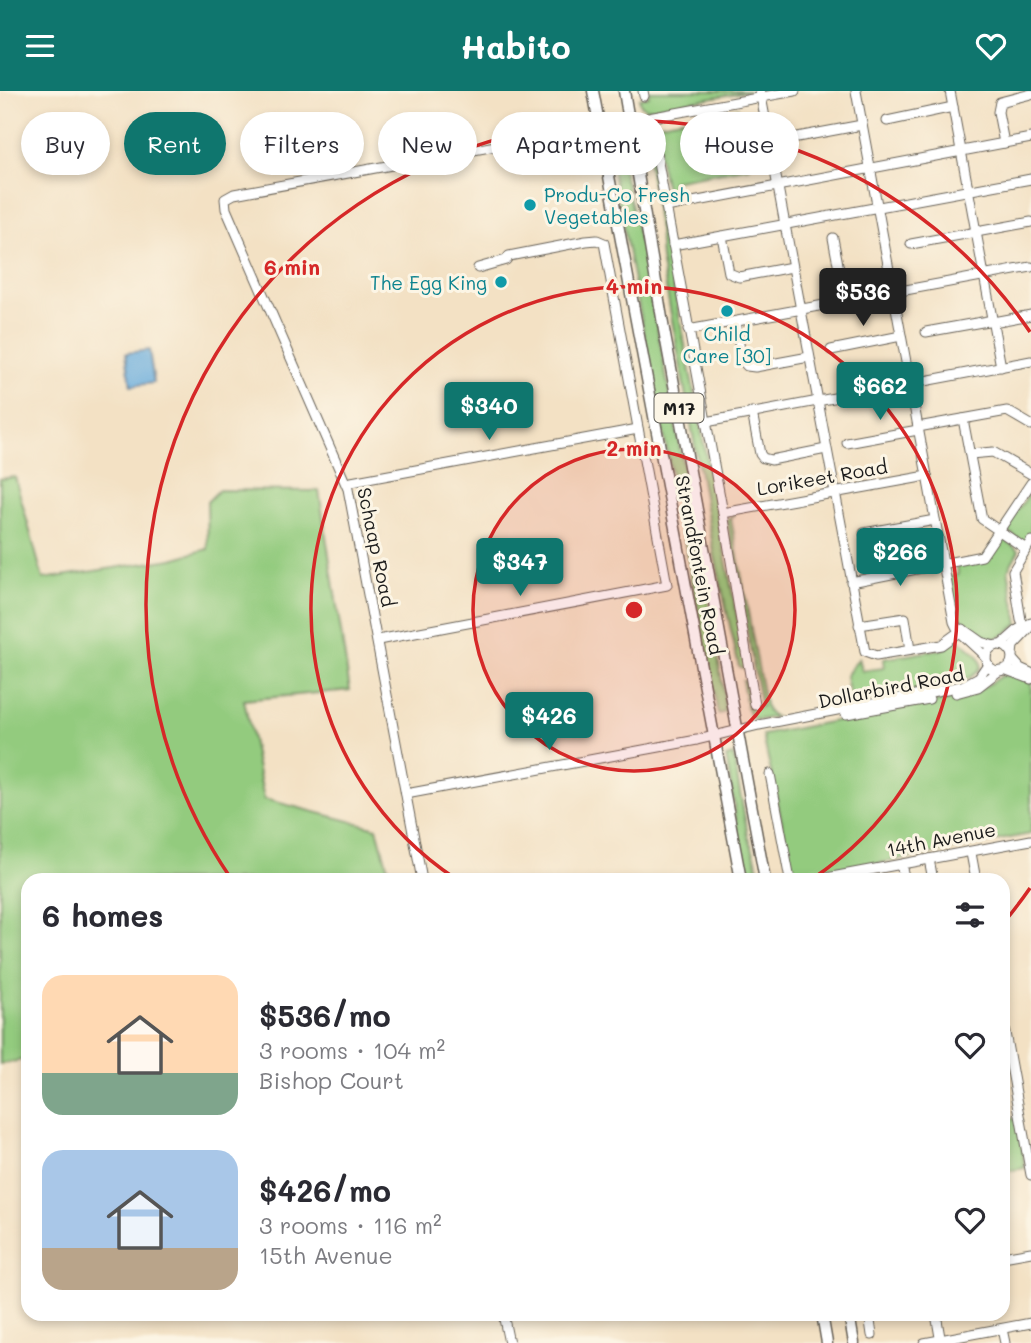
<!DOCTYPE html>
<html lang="en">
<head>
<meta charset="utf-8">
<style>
	:root { --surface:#fff; --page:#f7f7f7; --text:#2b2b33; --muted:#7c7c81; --accent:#0f766e }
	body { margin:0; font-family:Mali,sans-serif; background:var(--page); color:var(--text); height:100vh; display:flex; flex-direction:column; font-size:26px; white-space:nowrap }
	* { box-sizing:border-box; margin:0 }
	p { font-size:23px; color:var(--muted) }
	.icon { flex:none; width:38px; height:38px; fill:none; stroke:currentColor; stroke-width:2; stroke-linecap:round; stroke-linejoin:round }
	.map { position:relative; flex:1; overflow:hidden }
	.sheet { position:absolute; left:21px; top:782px; width:989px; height:448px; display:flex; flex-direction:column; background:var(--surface); border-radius:21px; box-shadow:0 4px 10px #0003 }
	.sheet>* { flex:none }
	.hud { position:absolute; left:21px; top:21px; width:990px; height:63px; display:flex; gap:14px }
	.price { position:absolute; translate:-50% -60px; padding:0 16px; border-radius:7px; background:var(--accent); color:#fff; font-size:23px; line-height:46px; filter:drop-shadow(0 2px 4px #0008) }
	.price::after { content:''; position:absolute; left:50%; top:42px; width:21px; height:16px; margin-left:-10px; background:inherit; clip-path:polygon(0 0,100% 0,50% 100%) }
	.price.current { background:#222; color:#fff }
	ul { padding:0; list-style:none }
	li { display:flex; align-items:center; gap:21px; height:175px; padding:0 21px }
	li span { display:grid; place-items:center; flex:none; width:196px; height:140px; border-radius:21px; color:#555 }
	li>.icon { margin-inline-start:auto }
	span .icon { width:84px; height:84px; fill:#fffc; stroke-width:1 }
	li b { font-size:30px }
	h2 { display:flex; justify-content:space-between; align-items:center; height:84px; padding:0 21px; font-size:30px }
	.pill { padding:0 24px; border-radius:32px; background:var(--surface); box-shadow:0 4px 10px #0003; font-size:24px; line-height:63px }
	.pill.current { background:var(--accent); color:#fff }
	header { display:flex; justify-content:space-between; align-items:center; height:91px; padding:0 21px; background:var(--accent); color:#fff; font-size:32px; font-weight:800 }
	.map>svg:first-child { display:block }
	.green { fill:#93cb7e; stroke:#58744d; stroke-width:2 }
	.water { fill:#67abdc; stroke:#42647c; stroke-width:2 }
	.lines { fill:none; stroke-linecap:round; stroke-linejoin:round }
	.minor-casing { stroke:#676157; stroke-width:11 }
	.major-casing { stroke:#676157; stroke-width:13 }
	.minor { stroke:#fff; stroke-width:9 }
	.major { stroke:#fff; stroke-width:10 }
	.ring { fill:none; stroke:#d62828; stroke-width:3.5 }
	.culture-dot { fill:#0f9aa8; stroke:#fcf5e5; stroke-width:2.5 }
	.labels { text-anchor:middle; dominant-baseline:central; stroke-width:6; stroke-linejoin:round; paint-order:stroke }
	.shield { fill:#fcf5e5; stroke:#5f5d58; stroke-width:2 }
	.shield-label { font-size:18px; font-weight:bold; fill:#1c1c1c }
	.culture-label { font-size:19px; fill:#0d838f; stroke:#fcf5e5; text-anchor:start }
	.street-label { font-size:19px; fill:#1c1c1c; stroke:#fcf5e5 }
	.centre { fill:#d62828; stroke:#fcf5e5; stroke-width:3.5 }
	.ring-label { font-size:21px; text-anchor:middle; font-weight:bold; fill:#d62828; stroke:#fcf5e5; stroke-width:6; stroke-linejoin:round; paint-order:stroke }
</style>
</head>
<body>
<header><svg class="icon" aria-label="menu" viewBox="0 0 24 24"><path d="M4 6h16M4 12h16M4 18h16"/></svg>Habito<svg class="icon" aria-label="heart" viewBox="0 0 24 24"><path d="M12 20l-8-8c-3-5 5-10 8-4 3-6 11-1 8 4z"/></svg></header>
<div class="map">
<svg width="1031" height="1252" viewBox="0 0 1031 1252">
	<rect width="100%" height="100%" fill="#fcf5e5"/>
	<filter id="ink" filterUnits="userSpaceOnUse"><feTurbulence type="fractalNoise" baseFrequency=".0143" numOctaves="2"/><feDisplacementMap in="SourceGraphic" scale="14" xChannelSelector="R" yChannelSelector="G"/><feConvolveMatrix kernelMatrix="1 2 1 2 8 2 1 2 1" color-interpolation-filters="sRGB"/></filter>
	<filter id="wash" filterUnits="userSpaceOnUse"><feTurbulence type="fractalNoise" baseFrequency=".00686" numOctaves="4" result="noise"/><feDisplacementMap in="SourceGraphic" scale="28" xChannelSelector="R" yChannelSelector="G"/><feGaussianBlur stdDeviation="1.57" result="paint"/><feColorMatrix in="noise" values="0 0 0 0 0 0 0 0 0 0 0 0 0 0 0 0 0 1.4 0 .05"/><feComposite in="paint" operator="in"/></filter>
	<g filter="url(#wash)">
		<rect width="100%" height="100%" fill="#f3e1c4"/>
		<!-- green -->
		<g class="green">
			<path d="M648,0H750L646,18L641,14L639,7L649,5Z"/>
			<path d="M738,17L750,76L672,90L673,98L669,99L670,105H675V110L668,108L655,46L643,49L644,39L650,34Z"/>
			<path d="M614,52C628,85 631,122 642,156L716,551L726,621L718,623L608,56Z"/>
			<path d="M646,57L652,64L673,192L747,578L739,576L715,466L661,168L659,138Z"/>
			<path d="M15,386L43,488L172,468L208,458L207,411L219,399L319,400L350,599L244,609L264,708L377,737L391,789H28V968L0,973V388Z"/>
			<path d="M1031,400V446L1025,454L1005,437Z"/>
			<path d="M734,423L731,428L765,614L768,621L775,626L758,629L752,627L747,618L742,589H745L751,617L761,616L727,429Z"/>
			<path d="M1002,447L1019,459L1008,479L1018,533C1002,545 998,552 978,542C954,530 955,509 950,485L958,484L957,475L981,470L998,448Z"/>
			<path d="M957,548C979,564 994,576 960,592L861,610C848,607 848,597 846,585L859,567L862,580L884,577L883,568L944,558Z"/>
			<path d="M1009,584L1031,591V743L804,787L793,782L763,644L845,628C856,630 874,626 883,621L972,604L1001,585Z"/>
			<path d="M733,664L748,744L756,767L760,789H746C738,748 734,707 726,666Z"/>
			<path d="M1017,1027L1025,1077L1003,1081V1029Z"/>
		</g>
		<!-- water -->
		<path class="water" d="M149,259L154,292L131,295L126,262Z"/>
	</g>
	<g filter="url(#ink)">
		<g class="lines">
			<defs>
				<g id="minor">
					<path d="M643,0L644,5"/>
					<path d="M760,0L865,561L876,565L941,554L963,538"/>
					<path d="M856,0L954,531L959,541L986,566"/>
					<path d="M950,0L1001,276"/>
					<path d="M887,30L953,16"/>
					<path d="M792,47L862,34"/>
					<path d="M654,50L723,422L755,614"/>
					<path d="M1004,52L998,21L1000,11L1031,3"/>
					<path d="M666,116L1031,47"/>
					<path d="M722,145L729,182L739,186L792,176"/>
					<path d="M833,147L845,210"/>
					<path d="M911,153L1031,131"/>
					<path d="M673,154L1031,88"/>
					<path d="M735,231L742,269L747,275L755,276L809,266"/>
					<path d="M993,231L1031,224"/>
					<path d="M688,239L1031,176"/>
					<path d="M926,241L993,229"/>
					<path d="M831,259L901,245"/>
					<path d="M752,321L760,363L763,367L771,369L826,358"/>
					<path d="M963,328L982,428L1026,458"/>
					<path d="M706,331L1031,270"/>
					<path d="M918,336L1007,320L1031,334"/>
					<path d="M847,352L918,339"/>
					<path d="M970,363L993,361L1031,383"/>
					<path d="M346,392L638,338"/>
					<path d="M723,422L927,385"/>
					<path d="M864,442L935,429"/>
					<path d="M851,491L982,465L1031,392"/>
					<path d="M859,534L905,527L910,559"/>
					<path d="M964,539L981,551L994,555"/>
					<path d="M1026,540L1021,529L1013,480L1031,450"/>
					<path d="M378,549L667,494L604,152L597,149L586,150L509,165L506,169L478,177"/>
					<path d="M1001,554L1019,538L1031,532"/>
					<circle cx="999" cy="567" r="13"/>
					<path d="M1012,564L1013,555L1030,537"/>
					<path d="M1012,568L1020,577L1031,582"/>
					<path d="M1004,578L1031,588"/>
					<path d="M956,602L978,596L1000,579"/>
					<path d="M846,623L929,608"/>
					<path d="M770,683L790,789"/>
					<path d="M406,703L697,649L759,634L962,595L979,586L988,573"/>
					<path d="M971,762L976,789"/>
					<path d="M929,768L933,789"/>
					<path d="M901,774L905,789"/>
					<path d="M422,789L348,398L226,118L225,108L234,103L795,0"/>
					<path d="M816,789L1031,749"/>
					<path d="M1003,931L1031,1084"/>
					<path d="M1003,1166L1031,1161"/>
					<path d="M503,1223L509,1252"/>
					<path d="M869,1223L872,1244"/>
					<path d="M936,1223L941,1252"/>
					<path d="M1002,1238L1005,1252"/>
					<path d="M924,1252L1031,1232"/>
				</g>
				<g id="major">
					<path d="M593,0L741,789"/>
					<path d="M624,0L664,239L765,789"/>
					<path d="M822,1223L827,1252"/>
					<path d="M849,1223L854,1252"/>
				</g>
			</defs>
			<!-- minor casing -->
			<use href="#minor" class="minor-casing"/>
			<!-- major casing -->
			<use href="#major" class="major-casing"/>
			<!-- minor -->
			<use href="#minor" class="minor"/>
			<!-- major -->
			<use href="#major" class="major"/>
		</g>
	</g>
	<!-- distance rings -->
	<circle cx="634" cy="519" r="161" fill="#d62828" fill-opacity=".12"/>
	<g class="ring">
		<circle cx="634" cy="519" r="161"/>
		<path d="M456 788A323 323 0 1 1 812 788"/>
		<path d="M1030 797A484 484 0 0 1 1005 830M230 786A484 484 0 0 1 1030 241"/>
	</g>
	<!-- markers -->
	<g class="culture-dot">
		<circle cx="530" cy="114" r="7"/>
		<circle cx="501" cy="191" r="7"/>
		<circle cx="727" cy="220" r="7"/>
	</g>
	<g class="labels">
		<!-- shield labels -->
		<rect class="shield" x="654.5" y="302.5" width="49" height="29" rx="5"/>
		<g class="shield-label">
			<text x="679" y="317">M17</text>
		</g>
		<!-- culture labels -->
		<g class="culture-label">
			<text x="544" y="103">Produ-Co Fresh<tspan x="544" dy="22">Vegetables</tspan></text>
			<text x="487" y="191" text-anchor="end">The Egg King</text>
			<text x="727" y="242" text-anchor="middle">Child<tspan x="727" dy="22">Care [30]</tspan></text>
		</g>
		<!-- street labels -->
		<g class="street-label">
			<text transform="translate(822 386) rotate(-10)">Lorikeet Road</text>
			<text transform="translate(377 456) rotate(78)">Schaap Road</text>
			<text transform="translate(700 474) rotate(79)">Strandfontein Road</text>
			<text transform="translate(891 596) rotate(-11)">Dollarbird Road</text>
			<text transform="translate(941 748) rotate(-11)">14th Avenue</text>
		</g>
	</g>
	<circle cx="634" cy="519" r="10" class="centre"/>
	<g class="ring-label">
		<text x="292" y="184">6 min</text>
		<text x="634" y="203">4 min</text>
		<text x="634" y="365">2 min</text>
	</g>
</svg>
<b class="price current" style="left:863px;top:237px">$536</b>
<b class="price" style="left:880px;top:331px">$662</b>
<b class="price" style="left:489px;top:351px">$340</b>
<b class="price" style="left:900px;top:497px">$266</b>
<b class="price" style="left:520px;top:507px">$347</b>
<b class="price" style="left:549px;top:661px">$426</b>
<div class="hud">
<a class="pill">Buy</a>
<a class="pill current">Rent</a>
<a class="pill">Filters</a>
<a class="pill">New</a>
<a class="pill">Apartment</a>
<a class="pill">House</a>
</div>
<section class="sheet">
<h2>6 homes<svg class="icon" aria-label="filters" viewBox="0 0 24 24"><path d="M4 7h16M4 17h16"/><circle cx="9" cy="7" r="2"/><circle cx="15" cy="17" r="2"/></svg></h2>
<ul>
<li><span style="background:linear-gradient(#ffd9b3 70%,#7fa58c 0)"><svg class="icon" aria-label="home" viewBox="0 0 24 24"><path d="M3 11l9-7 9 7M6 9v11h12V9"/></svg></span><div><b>$536/mo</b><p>3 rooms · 104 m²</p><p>Bishop Court</p></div><svg class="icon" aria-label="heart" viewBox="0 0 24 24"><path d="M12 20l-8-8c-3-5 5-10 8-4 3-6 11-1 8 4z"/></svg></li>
<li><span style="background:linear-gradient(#a9c7e8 70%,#b9a48a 0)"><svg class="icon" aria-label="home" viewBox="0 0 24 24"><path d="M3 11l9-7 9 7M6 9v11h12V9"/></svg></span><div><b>$426/mo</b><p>3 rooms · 116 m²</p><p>15th Avenue</p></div><svg class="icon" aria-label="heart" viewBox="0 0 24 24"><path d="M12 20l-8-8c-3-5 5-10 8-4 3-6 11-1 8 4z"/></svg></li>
</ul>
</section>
</div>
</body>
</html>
